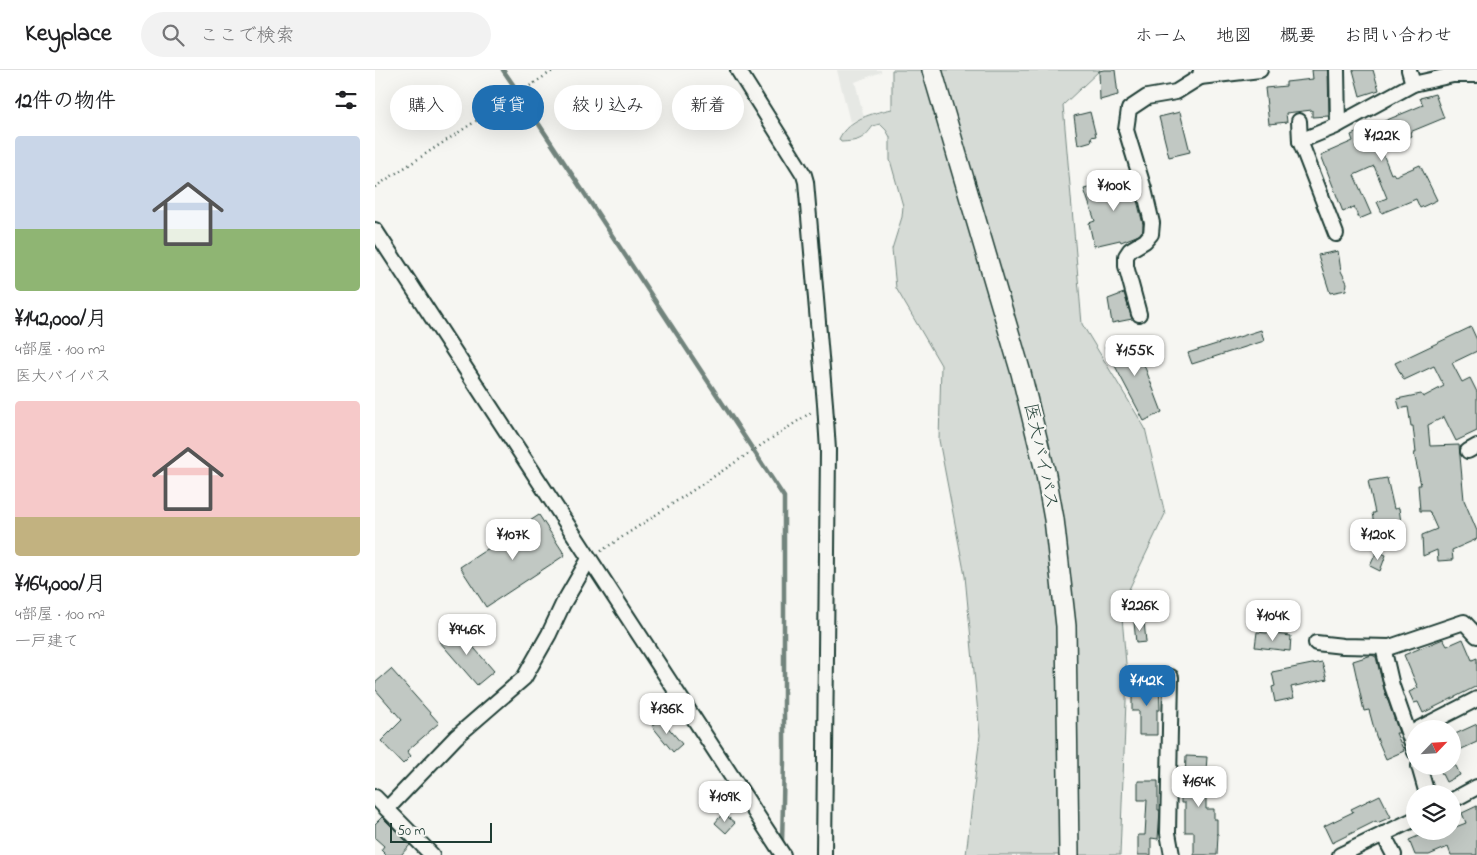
<!DOCTYPE html>
<html lang="ja">
<head>
<meta charset="utf-8">
<style>
	:root { --surface:#fff; --page:#f2f2f2; --text:#202124; --muted:#757577; --line:#e0e0e0; --accent:#1f6fb2 }
	body { margin:0; font-family:"Indie Flower","Klee One",sans-serif; background:var(--page); color:var(--text); height:100vh; display:flex; flex-direction:column; font-size:19px; white-space:nowrap }
	* { box-sizing:border-box; margin:0 }
	p { font-size:16px; color:var(--muted) }
	.icon { flex:none; width:28px; height:28px; fill:none; stroke:currentColor; stroke-width:2; stroke-linecap:round; stroke-linejoin:round }
	.map { position:relative; flex:1; overflow:hidden }
	.details { display:flex; flex-direction:column; background:var(--surface); width:375px }
	.details>* { flex:none }
	.guide { position:absolute; left:15px; top:15px; width:475px; height:45px; display:flex; gap:10px }
	.needle { width:32px; rotate:65deg }
	.tools { position:absolute; left:1031px; top:650px; display:grid; gap:10px }
	.tools a { display:grid; place-items:center; width:55px; height:55px; border-radius:50%; background:var(--surface); box-shadow:0 5px 20px #0002; font-size:25px }
	.scale { position:absolute; left:15px; bottom:12px; width:102px; box-sizing:border-box; padding-left:5px; border:2px solid #1f3d34; border-top:0; font-size:14px; line-height:18px; white-space:nowrap; color:#1f3d34; -webkit-text-stroke:4px #f6f6f2; paint-order:stroke }
	.price { position:absolute; translate:-50% -42px; padding:0 11px; border-radius:10px; background:#fff; color:#222; font-size:16px; line-height:32px; filter:drop-shadow(0 1px 2px #0008) }
	.price::after { content:''; position:absolute; left:50%; top:30px; width:15px; height:11px; margin-left:-8px; background:inherit; clip-path:polygon(0 0,100% 0,50% 100%) }
	.price.current { background:var(--accent); color:#fff }
	ul { padding:0; list-style:none }
	li { display:grid; align-content:center; gap:10px; height:265px; padding:0 15px }
	li span { display:grid; place-items:center; height:155px; border-radius:5px; color:#555 }
	li>.icon { margin-inline-start:auto }
	span .icon { width:90px; height:90px; fill:#fffc; stroke-width:1 }
	li b { font-size:21px }
	h2 { display:flex; justify-content:space-between; align-items:center; height:60px; padding:0 15px; font-size:21px }
	.pill { padding:0 18px; border-radius:22px; background:var(--surface); box-shadow:0 5px 20px #0002; font-size:18px; line-height:45px }
	.pill.current { background:var(--accent); color:#fff }
	header { display:flex; align-items:center; gap:30px; box-sizing:border-box; height:70px; padding:0 25px; background:var(--surface); border-bottom:1px solid var(--line) }
	header strong { font-size:24px }
	nav { display:flex; gap:28px; margin-inline-start:auto; font-size:18px }
	.search { width:350px; height:45px; background:var(--page); display:flex; align-items:center; gap:12px; box-sizing:border-box; padding:0 18px; border-radius:28px; color:var(--muted); font-size:19px }
	main { display:flex; flex:1; min-height:0 }
	.map>svg:first-child { display:block }
	.built { fill:#e6e8e4 }
	.green { fill:#d6dbd6; stroke:#7a8c85 }
	.lines { fill:none; stroke-linecap:round; stroke-linejoin:round }
	.stream { stroke:#72847d; stroke-width:4.5 }
	.building { fill:#c1c8c3; stroke:#1f3d34 }
	.minor-casing { stroke:#1f3d34; stroke-width:18 }
	.secondary-casing { stroke:#1f3d34; stroke-width:22 }
	.path { stroke:#1f3d34; stroke-width:2.5; stroke-dasharray:1 4; stroke-linecap:butt }
	.minor { stroke:#f6f6f2; stroke-width:14 }
	.secondary { stroke:#f6f6f2; stroke-width:19 }
	.labels { text-anchor:middle; dominant-baseline:central; stroke-width:4.5; stroke-linejoin:round; paint-order:stroke }
	.street-label { font-size:18px; fill:#1f3d34; stroke:#f6f6f2 }
</style>
</head>
<body>
<header>
<strong>Keyplace</strong>
<div class="search"><svg class="icon" aria-label="search" viewBox="0 0 24 24"><circle cx="10" cy="10" r="6"/><path d="M15 15l6 6"/></svg>ここで検索</div>
<nav><a>ホーム</a><a>地図</a><a>概要</a><a>お問い合わせ</a></nav>
</header>
<main>
<section class="details">
<h2>12件の物件<svg class="icon" aria-label="filters" viewBox="0 0 24 24"><path d="M4 7h16M4 17h16"/><circle cx="9" cy="7" r="2"/><circle cx="15" cy="17" r="2"/></svg></h2>
<ul>
<li><span style="background:linear-gradient(#c9d6e8 60%,#8fb573 0)"><svg class="icon" aria-label="home" viewBox="0 0 24 24"><path d="M3 11l9-7 9 7M6 9v11h12V9"/></svg></span><div><b>¥142,000/月</b><p>4部屋 · 100 m²</p><p>医大バイパス</p></div></li>
<li><span style="background:linear-gradient(#f6c9c9 75%,#c2b280 0)"><svg class="icon" aria-label="home" viewBox="0 0 24 24"><path d="M3 11l9-7 9 7M6 9v11h12V9"/></svg></span><div><b>¥164,000/月</b><p>4部屋 · 100 m²</p><p>一戸建て</p></div></li>
</ul>
</section>
<div class="map">
<svg width="1102" height="785" viewBox="0 0 1102 785">
	<rect width="100%" height="100%" fill="#f6f6f2"/>
	<filter id="ink" filterUnits="userSpaceOnUse"><feTurbulence type="fractalNoise" baseFrequency=".02" numOctaves="2"/><feDisplacementMap in="SourceGraphic" scale="10" xChannelSelector="R" yChannelSelector="G"/><feConvolveMatrix kernelMatrix="1 2 1 2 8 2 1 2 1" color-interpolation-filters="sRGB"/></filter>
	<g filter="url(#ink)">
		<!-- built -->
		<path class="built" d="M462,0H506V2L480,12L489,47L475,52Z"/>
		<!-- green -->
		<path class="green" d="M517,0H725L688,35L707,254L770,358L790,444L746,536L752,605L745,785H591L605,665L590,506L564,370L566,295L521,218L517,179L527,147L528,136L515,90V67L511,60L505,54L498,56C488,70 483,71 466,72L464,69C473,49 498,43 517,39Z"/>
		<g class="lines">
			<!-- stream -->
			<g class="stream">
				<path d="M128,0L139,16"/>
				<path d="M148,30L409,427V691L407,773"/>
			</g>
		</g>
		<!-- building -->
		<g class="building">
			<path d="M729,0H740L743,25L725,30L724,1Z"/>
			<path d="M937,0H953L954,46L937,47V40L911,43L912,52L894,54L890,18L911,16V12L938,9Z"/>
			<path d="M978,0H998L1004,20L985,26Z"/>
			<path d="M1060,24L1069,48L1035,62L1037,66L1006,79L1016,104L1018,103L1020,106L1045,95L1062,130L1045,138L1041,129L1007,143L1002,132L1012,128L999,96L979,105L996,144L984,149L979,137L968,142L946,85L978,71L976,65L1048,35L1045,28Z"/>
			<path d="M715,42L721,66L716,67L717,71L703,75L699,46Z"/>
			<path d="M805,42L815,82L794,87L784,47Z"/>
			<path d="M756,107L768,154V160L764,165L746,172L745,170L719,176L714,153L720,151L709,119Z"/>
			<path d="M963,181L966,201L972,213L971,220L955,223L943,185Z"/>
			<path d="M749,223L757,249L737,253L733,229Z"/>
			<path d="M1096,257L1102,270V281L1077,293L1087,312L1095,308L1102,322V361L1081,371L1069,347L1053,355L1055,376L1084,375L1089,430L1102,461V469L1077,480L1078,490L1063,491L1062,480L1048,486L1047,465L1062,459L1054,441H1045L1043,415H1046L1039,383H1041L1038,356H1036L1033,337L1025,339L1022,329L1046,324L1048,327L1069,316L1059,296L1029,310L1020,293Z"/>
			<path d="M886,260L889,271L817,294L813,283Z"/>
			<path d="M758,266L787,342L769,351L730,277Z"/>
			<path d="M1012,408L1019,439L1024,438L1027,460L1001,464L997,443H1000L993,411Z"/>
			<path d="M164,445L190,485L111,537L85,497Z"/>
			<path d="M1002,481L1011,485L1005,501L995,496Z"/>
			<path d="M769,551L771,572L761,573L759,552Z"/>
			<path d="M81,557L119,601L102,615L64,571Z"/>
			<path d="M882,562L916,566L915,581L880,577Z"/>
			<path d="M1068,569L1072,576L1088,569L1097,590L1102,588V616L1048,643L1043,632L1039,633L1034,622L1043,618L1029,585Z"/>
			<path d="M997,585L1001,587L1009,619L1024,663H1021L1029,681L1011,689L1001,666L994,640L989,641L978,591Z"/>
			<path d="M947,592L952,609L916,617L919,628L900,632L897,617L900,616L897,602Z"/>
			<path d="M16,599L64,653L32,681L36,686L28,694L6,671L27,650L0,619V613Z"/>
			<path d="M784,609L785,640H782V665H764V641H757V619H772V610Z"/>
			<path d="M286,649L307,674L298,682L277,656Z"/>
			<path d="M1102,654V672L1078,683V665Z"/>
			<path d="M811,686L832,687L830,715H831V739H839V749H842V764H843L842,785H819V762H810V733H806V711L810,710Z"/>
			<path d="M1063,696H1081L1085,705L1071,712Z"/>
			<path d="M763,711H783V740H785L783,769L776,768V785H763V765H770L772,730H763Z"/>
			<path d="M1005,725L1016,747L1002,753L1001,751L957,773L949,756L978,742L976,739Z"/>
			<path d="M1102,736V785H1076L1073,777L1054,785H1040L1034,770L1055,761H1078V758L1091,753L1087,743Z"/>
			<path d="M348,743L360,753L351,763L340,753Z"/>
			<path d="M7,747L35,775L26,785H11L6,780L9,776L0,768V754Z"/>
		</g>
		<g class="lines">
			<defs>
				<g id="minor">
					<path d="M363,0L429,105L431,112L450,334L453,380L449,785"/>
					<path d="M962,0L963,55"/>
					<path d="M1034,0L1038,14"/>
					<path d="M825,7L885,0"/>
					<path d="M924,51L925,71L961,164"/>
					<path d="M925,71L959,57L1038,14L1078,5H1102"/>
					<path d="M0,160L408,785"/>
					<path d="M764,244L751,196V186L755,180L770,171L776,164L777,153L769,119L751,60L754,39L772,27L801,22L825,7L826,0"/>
					<path d="M1093,381L1102,376"/>
					<path d="M941,573L968,576L1015,577L1089,552L1102,566"/>
					<path d="M1008,577L1017,616L1040,682"/>
					<path d="M796,607L793,763L797,785"/>
					<path d="M1043,659L1102,629"/>
					<path d="M1044,696L1052,724"/>
					<path d="M0,727L57,785"/>
					<path d="M1078,730L1102,717"/>
					<path d="M12,739L81,667L149,608L174,564L188,534L214,489"/>
					<path d="M1008,764L1019,785"/>
					<path d="M965,785L1040,749"/>
				</g>
				<path id="secondary" d="M557,0L646,303L671,405L679,449L691,556L694,785"/>
			</defs>
			<!-- minor casing -->
			<use href="#minor" class="minor-casing"/>
			<!-- secondary casing -->
			<use href="#secondary" class="secondary-casing"/>
			<!-- path -->
			<g class="path">
				<path d="M0,117L179,0"/>
				<path d="M226,481L438,341"/>
			</g>
			<!-- minor -->
			<use href="#minor" class="minor"/>
			<!-- secondary -->
			<use href="#secondary" class="secondary"/>
		</g>
	</g>
	<g class="labels">
		<!-- street labels -->
		<g class="street-label">
			<text transform="translate(665 386) rotate(78)">医大バイパス</text>
		</g>
	</g>
</svg>
<div class="tools">
<a><svg class="needle" viewBox="-14 -14 28 28"><path d="M0-13l5 13h-10z" fill="#e53935"/><path d="M0 13l5-13h-10z" fill="#757577"/></svg></a>
<a><svg class="icon" aria-label="layers" viewBox="0 0 24 24"><path d="M12 4l9 5-9 5-9-5zM3 14l9 5 9-5"/></svg></a>
</div>
<div class="scale">50 m</div>
<b class="price" style="left:1007px;top:92px">¥122K</b>
<b class="price" style="left:739px;top:142px">¥100K</b>
<b class="price" style="left:760px;top:307px">¥155K</b>
<b class="price" style="left:138px;top:491px">¥107K</b>
<b class="price" style="left:1003px;top:491px">¥120K</b>
<b class="price" style="left:765px;top:562px">¥226K</b>
<b class="price" style="left:898px;top:572px">¥104K</b>
<b class="price" style="left:92px;top:586px">¥94.6K</b>
<b class="price current" style="left:772px;top:637px">¥142K</b>
<b class="price" style="left:292px;top:665px">¥136K</b>
<b class="price" style="left:824px;top:738px">¥164K</b>
<b class="price" style="left:350px;top:753px">¥109K</b>
<div class="guide">
<a class="pill">購入</a>
<a class="pill current">賃貸</a>
<a class="pill">絞り込み</a>
<a class="pill">新着</a>
</div>
</div>
</main>
</body>
</html>
